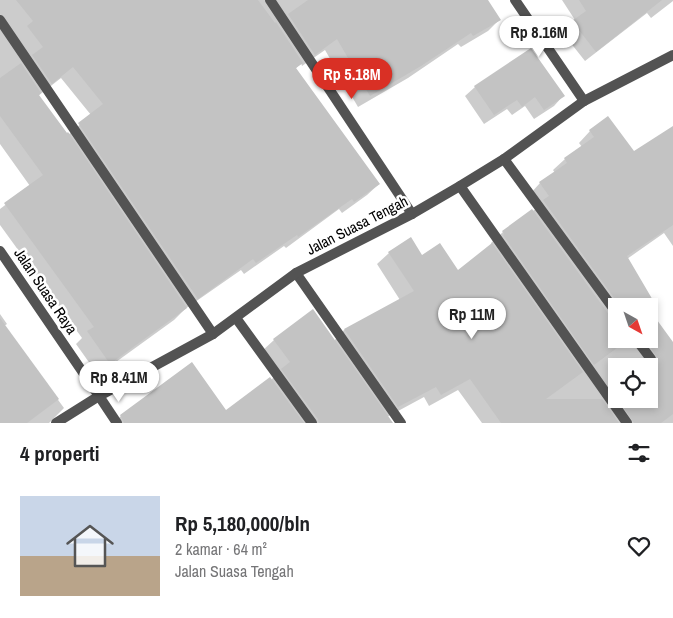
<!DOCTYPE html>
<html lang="id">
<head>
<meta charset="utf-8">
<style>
	:root { --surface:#fff; --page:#f6f6f6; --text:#202124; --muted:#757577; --line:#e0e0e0; --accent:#d93025 }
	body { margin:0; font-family:"Archivo Narrow",sans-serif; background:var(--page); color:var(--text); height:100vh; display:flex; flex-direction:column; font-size:19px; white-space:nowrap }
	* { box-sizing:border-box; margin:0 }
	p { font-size:16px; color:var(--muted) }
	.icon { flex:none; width:28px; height:28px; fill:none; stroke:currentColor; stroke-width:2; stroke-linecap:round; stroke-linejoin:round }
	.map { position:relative; height:423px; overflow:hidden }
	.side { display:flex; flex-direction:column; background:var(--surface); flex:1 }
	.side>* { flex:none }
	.needle { width:32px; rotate:140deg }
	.tools { position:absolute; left:608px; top:298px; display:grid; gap:10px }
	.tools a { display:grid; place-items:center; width:50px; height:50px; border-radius:0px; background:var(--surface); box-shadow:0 2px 8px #0003; font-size:25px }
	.price { position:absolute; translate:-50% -42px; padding:0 11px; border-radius:18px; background:#fff; color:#222; font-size:16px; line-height:32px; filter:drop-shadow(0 1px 2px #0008) }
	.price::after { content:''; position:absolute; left:50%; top:30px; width:15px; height:11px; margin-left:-8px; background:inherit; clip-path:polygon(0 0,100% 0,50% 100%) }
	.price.selected { background:var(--accent); color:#fff }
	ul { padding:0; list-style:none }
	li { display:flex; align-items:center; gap:15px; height:125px; padding:0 20px }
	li+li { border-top:1px solid var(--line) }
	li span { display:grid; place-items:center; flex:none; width:140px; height:100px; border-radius:0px; color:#555 }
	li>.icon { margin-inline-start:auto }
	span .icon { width:60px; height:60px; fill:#fffc; stroke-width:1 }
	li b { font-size:21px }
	h2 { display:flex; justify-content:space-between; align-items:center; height:60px; padding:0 20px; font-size:21px }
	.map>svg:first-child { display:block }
	.shadow { fill:#0003; fill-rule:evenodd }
	.building { fill:#c3c3c3 }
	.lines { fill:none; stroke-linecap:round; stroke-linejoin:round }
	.minor { stroke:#535353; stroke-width:10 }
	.tertiary { stroke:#535353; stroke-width:10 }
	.labels { text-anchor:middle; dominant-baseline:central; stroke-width:5; stroke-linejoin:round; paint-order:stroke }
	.street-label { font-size:15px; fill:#000; stroke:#fff }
</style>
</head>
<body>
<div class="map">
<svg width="673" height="423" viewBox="0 0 673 423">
	<rect width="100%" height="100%" fill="#fff"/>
	<!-- shadow -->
	<g class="shadow">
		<path d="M0,0H486L499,20L488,31L461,47L458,44L408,78L358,107L325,50L302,66L301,63L295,69L379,184L367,195L342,213L339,209L286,248L284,246L244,274L241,270L185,309L174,320L98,375L76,344L82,338L0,225V209L30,186L0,144ZM61,78L91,115L68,135L38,96Z"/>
		<path d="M562,0H673V1L651,18L647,13L585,61L562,32L575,20Z"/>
		<path d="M475,87L563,96L554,106L534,119L525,106L512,115L507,109L484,124L465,96Z"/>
		<path d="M673,128V246L664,233L627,259L653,302L648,306H616V339H649V311L673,344V423H482L458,390L429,406L424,397L387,417L391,423H114L121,416L226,412L271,380L278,373L262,351L274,340L334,341L344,330L400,300L377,264L389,253L422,257L457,272L492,245L491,243L503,232L537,208L529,195L540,183L555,173L553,170L565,159L582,147L579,143L590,131L634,153ZM616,366H649V399H616Z"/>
		<path d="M0,314L7,324L4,326L64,408L49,423H0Z"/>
	</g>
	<!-- building -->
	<g class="building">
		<path d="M16,0H258L275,23L276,22L303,63L296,68L380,184L354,202L352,199L298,237L297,235L256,263L253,259L198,299L78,123L103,104L73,67L52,84L32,55L43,47L27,26L33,21Z"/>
		<path d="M308,0H488L501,20L473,36L471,33L421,66L370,96L337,39L315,55L288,14Z"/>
		<path d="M579,0H662L596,52L572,21L586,11Z"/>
		<path d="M531,48L565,96L544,110L535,97L522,107L517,100L494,115L474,86Z"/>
		<path d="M21,63L41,93L39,95L67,133L68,132L187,308L110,364L87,331L94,327L4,203L43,175L0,116V78Z"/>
		<path d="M608,116L634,151L673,126V225L627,256L654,302L647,306H620L543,200L549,196L539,182L567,163L564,158L594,137L589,130Z"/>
		<path d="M532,209L610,316L616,319V339H629L594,365L503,235L504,234L502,231Z"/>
		<path d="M411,237L422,255L440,243L458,270L492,243L583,372L546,399H602L619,423H501L470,379L441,395L436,387L398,407L344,329L414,291L388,252Z"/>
		<path d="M313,309L393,423H319L318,419L281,369L290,362L273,339Z"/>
		<path d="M649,309L673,342V414L661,423H634L618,399H649V365L655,364L658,359L649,345Z"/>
		<path d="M0,318L59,399L27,423H0Z"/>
		<path d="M192,362L226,410L270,377L304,423H124L120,415Z"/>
	</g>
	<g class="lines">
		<!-- minor -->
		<g class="minor">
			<path d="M270,0L412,214"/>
			<path d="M515,0L584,101"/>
			<path d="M0,20L213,334"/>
			<path d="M504,159L616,312"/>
			<path d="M460,186L627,423"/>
			<path d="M296,273L401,423"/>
			<path d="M236,318L312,423"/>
			<path d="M636,339L651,359"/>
			<path d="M117,423L99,396L213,334L296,273L412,214L460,186L504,159L584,101L673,55"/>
		</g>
		<!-- tertiary -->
		<path class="tertiary" d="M0,251L99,396L56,423"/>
	</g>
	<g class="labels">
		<!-- street labels -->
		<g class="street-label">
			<text transform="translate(357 225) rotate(-27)">Jalan Suasa Tengah</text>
			<text transform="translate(46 291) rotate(56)">Jalan Suasa Raya</text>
		</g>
	</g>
</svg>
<div class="tools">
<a><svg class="needle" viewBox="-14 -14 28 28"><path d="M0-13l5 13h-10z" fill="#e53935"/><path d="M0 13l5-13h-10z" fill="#757577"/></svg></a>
<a><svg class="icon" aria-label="locate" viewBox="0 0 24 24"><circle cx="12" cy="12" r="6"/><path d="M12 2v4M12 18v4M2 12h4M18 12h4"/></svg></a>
</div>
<b class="price" style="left:539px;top:58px">Rp 8.16M</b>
<b class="price selected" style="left:352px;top:100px">Rp 5.18M</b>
<b class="price" style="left:472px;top:340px">Rp 11M</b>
<b class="price" style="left:119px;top:403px">Rp 8.41M</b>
</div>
<section class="side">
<h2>4 properti<svg class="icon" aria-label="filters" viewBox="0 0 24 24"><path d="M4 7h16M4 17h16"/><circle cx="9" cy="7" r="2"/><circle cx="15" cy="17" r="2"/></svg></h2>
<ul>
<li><span style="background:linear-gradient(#c9d6e8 60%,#b9a48a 0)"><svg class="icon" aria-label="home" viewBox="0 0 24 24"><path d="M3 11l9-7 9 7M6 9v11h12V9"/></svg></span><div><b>Rp 5,180,000/bln</b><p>2 kamar · 64 m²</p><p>Jalan Suasa Tengah</p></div><svg class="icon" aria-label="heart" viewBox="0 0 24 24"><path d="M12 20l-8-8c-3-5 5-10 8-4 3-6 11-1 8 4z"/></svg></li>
</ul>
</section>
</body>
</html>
